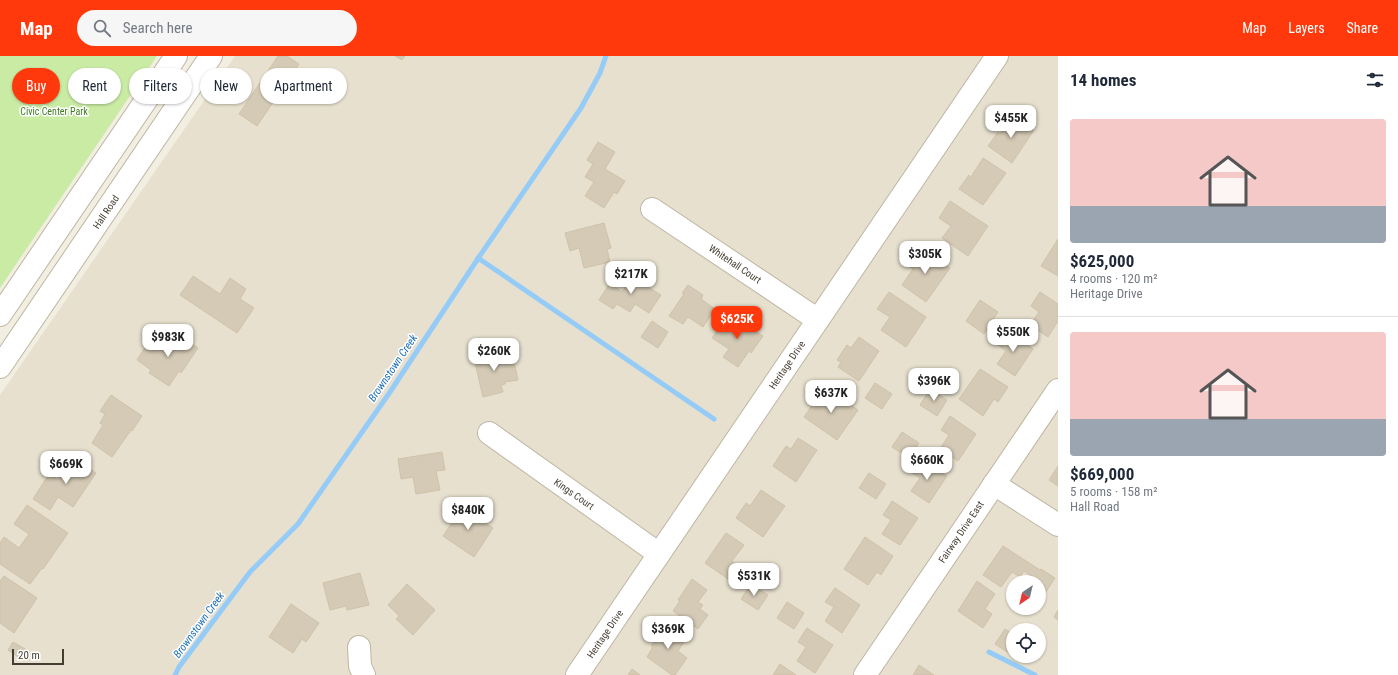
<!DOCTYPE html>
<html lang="en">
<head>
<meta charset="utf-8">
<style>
	:root { --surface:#fff; --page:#f6f6f7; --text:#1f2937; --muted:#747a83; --line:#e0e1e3; --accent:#ff390b }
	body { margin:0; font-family:"Roboto Condensed",sans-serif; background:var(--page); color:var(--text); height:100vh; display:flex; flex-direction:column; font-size:15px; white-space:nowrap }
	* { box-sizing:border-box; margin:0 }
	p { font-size:13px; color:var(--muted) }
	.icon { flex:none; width:22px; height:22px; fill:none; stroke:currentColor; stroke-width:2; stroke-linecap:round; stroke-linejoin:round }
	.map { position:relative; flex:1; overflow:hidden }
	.drawer { display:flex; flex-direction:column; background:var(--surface); width:340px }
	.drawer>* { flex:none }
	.top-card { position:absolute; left:12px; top:12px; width:380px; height:36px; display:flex; gap:8px }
	.needle { width:26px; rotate:215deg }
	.buttons { position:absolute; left:1006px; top:519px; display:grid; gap:8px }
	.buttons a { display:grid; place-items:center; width:40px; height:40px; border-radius:50%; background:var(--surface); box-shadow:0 1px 3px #0004; font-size:20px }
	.scale { position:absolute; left:12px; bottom:10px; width:52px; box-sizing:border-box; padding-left:4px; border:2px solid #443d31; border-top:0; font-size:11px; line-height:14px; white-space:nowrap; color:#443d31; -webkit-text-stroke:3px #fff; paint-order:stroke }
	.price { position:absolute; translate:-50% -34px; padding:0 9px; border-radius:8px; background:#fff; color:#222; font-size:13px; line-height:26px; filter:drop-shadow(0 1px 2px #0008) }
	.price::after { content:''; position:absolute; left:50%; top:24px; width:12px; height:9px; margin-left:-6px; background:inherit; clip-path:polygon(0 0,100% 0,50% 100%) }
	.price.current { background:var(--accent); color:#fff }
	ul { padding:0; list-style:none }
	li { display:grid; align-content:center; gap:8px; height:212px; padding:0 12px }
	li+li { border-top:1px solid var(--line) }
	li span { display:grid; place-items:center; height:124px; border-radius:4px; color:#555 }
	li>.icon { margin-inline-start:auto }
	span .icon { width:72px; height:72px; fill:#fffc; stroke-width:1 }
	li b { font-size:17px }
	h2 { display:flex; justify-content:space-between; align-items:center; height:48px; padding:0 12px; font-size:17px }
	.tag { padding:0 14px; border-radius:18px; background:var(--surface); box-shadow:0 1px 3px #0004; font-size:14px; line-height:36px }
	.tag.current { background:var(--accent); color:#fff }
	header { display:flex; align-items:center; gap:24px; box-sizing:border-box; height:56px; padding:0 20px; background:var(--accent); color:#fff }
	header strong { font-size:19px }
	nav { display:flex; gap:22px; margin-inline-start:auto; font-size:14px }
	.search { width:280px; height:36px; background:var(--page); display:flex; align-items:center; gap:10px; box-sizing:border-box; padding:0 14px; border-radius:22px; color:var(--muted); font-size:15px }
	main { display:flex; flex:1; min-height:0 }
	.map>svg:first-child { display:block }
	.residential { fill:#e7e0ce; fill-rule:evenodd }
	.green { fill:#c9eba4 }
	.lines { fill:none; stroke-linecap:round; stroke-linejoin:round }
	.stream { stroke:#95cbf7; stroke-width:5 }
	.building { fill:#d4cab5; stroke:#d0c2a8 }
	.minor-casing { stroke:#beb6a3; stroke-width:24 }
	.minor { stroke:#fff; stroke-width:22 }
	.labels { text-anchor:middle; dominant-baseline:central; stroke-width:3; stroke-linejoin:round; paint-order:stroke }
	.park-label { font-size:10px; fill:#3f7a20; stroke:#fff }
	.street-label { font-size:10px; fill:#443d31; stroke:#fff }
	.water-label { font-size:11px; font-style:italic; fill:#2273b8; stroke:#fff }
</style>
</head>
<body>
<header>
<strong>Map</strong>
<div class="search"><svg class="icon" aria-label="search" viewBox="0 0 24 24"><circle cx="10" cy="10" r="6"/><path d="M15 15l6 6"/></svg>Search here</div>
<nav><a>Map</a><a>Layers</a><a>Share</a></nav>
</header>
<main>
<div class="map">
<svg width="1058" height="619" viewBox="0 0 1058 619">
	<rect width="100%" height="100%" fill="#f2eee1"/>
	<!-- residential -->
	<path class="residential" d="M235,0H1058V619H0V339ZM1013,526H1039V552H1013ZM1013,574H1039V600H1013Z"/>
	<!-- green -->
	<path class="green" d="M0,0H157L0,232Z"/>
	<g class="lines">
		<!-- stream -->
		<g class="stream">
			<path d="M478,202L714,363"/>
			<path d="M989,596L1035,619"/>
			<path d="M175,619L179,611L250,516L298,468L390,336L477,204L581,52L600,17L606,0"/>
		</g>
	</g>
	<!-- building -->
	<g class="building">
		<path d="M278,0H287L299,8L257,70L239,58Z"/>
		<path d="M395,0H405L402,4Z"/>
		<path d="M1012,59L1034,74L1012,107L988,90L998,76L1000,78Z"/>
		<path d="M598,86L615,96L605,113L625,125L617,138L614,136L604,152L585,140L594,126L585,121L593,108L587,104Z"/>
		<path d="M983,102L1006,117L983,149L959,133L969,119L971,121Z"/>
		<path d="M950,145L988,170L968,200L942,182L951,170L939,162Z"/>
		<path d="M604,167L611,192L607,193L610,206L584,212L579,192L570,195L565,177Z"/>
		<path d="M1058,183V220L1041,210Z"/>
		<path d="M920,192L950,212L926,246L902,229L913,213L908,210Z"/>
		<path d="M635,217L648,225L645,229L661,239L649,257L635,248L630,256L617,248L613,253L599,244L610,227L622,236Z"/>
		<path d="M193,220L220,238L230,222L246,233L240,243L254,252L237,277L180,239Z"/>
		<path d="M688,229L703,239L701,243L715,253L703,271L688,261L683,268L669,260L684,238L682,237Z"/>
		<path d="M889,236L926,261L906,291L881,274L890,261L877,253Z"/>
		<path d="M1040,236L1058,248V265L1048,281L1030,269L1039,256L1031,250Z"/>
		<path d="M980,244L998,256L984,278L966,265Z"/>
		<path d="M727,261L735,266L737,263L763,280L751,297L749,295L738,311L723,301L729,293L712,282Z"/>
		<path d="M652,265L668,276L658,292L641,281Z"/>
		<path d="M173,275L198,292L181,317L179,315L169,330L149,317L151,314L137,304L148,287L160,295Z"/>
		<path d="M1007,275L1033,293L1015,320L997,308L1006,295L998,289Z"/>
		<path d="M859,281L879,295L859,325L838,311L841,306L837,304L847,289L851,292Z"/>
		<path d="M492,293L495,305L513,301L518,324L505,326V328L501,329L503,336L483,341L473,298Z"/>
		<path d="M980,313L1008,331L998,346L994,343L983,360L959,343Z"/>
		<path d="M875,327L892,338L882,353L865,342Z"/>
		<path d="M829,332L850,347L849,348L858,354L837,384L804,361L820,338L823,340Z"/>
		<path d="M930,333L947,344L937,360L920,349Z"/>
		<path d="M111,339L142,360L132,375L131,374L112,401L92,387L103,369L100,367L105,358L100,355Z"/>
		<path d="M950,360L976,378L958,405L940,393L949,379L941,374Z"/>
		<path d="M902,376L919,387L909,402L892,391Z"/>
		<path d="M798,382L817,394L796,426L773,410L786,390L791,393Z"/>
		<path d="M442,396L445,414L436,415L440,434L416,438L413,421L401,423L398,403Z"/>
		<path d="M73,401L96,417L73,451L58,441L50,454L33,443L49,418L57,423Z"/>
		<path d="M921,403L947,420L929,447L911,435L920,422L912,417Z"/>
		<path d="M1058,410V430L1049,424Z"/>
		<path d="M869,417L886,428L876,443L859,432Z"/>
		<path d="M761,434L785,450L763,481L736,462L746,447L750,450Z"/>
		<path d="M892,445L918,462L900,489L882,478L891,464L883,459Z"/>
		<path d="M465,447L483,460L481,464L493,472L474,501L443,480Z"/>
		<path d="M27,449L68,477L43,513L42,512L30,528L0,508V487L4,481L19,492L29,478L14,468Z"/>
		<path d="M726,477L744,489L732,505L740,511L731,525L705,507Z"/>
		<path d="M865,481L893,500L881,519L877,516L868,529L844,513Z"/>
		<path d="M1003,490L1040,514L1041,513L1055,522L1044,539L1039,535V526H1031L1034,522L1024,515L1020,521L1012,516L1001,531L983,519Z"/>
		<path d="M360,517L369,549L347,554L346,550L330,554L323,527Z"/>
		<path d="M4,520L37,542L14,577L0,567V525Z"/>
		<path d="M692,523L707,534L698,546L703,549L700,553L708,559L698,573L673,555L680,545L678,544Z"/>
		<path d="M977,525L995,538L985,553L992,558L983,572L958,555Z"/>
		<path d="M407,528L435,554L413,579L396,563L399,560L388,549Z"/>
		<path d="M751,528L768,539L758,554L741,543Z"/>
		<path d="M835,532L860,549L842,577L825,565L834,551L825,546Z"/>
		<path d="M787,546L804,557L794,573L777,562Z"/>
		<path d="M291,548L319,567L306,586L302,583L293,597L269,581Z"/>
		<path d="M1058,554V564L1054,561Z"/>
		<path d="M662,567L686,583L678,595L687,602L675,619H672L647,601L653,591L651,590L656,584L652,582Z"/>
		<path d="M807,572L833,589L815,617L797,605L806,591L798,586Z"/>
		<path d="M1005,573L1013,578V597L1012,599L995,588Z"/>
		<path d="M13,586L30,596L24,605L8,594Z"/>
		<path d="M780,608L796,619H773Z"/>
		<path d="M919,609L934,619H913Z"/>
		<path d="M632,613L640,619H628Z"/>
	</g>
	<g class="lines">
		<defs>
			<g id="minor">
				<path d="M652,153L818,264"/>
				<path d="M0,259L176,0"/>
				<path d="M0,311L211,0"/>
				<path d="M489,377L659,498"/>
				<path d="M994,428L1058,469"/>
				<path d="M359,591L360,610L364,619"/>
				<path d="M577,619L997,0"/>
				<path d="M865,619L1058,334"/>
			</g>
		</defs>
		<!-- minor casing -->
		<use href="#minor" class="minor-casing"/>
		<!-- minor -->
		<use href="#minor" class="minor"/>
	</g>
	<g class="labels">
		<!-- park labels -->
		<g class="park-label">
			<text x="54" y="55">Civic Center Park</text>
		</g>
		<!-- street labels -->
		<g class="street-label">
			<text transform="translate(106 156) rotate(-56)">Hall Road</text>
			<text transform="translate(735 208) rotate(34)">Whitehall Court</text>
			<text transform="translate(787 309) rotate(-56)">Heritage Drive</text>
			<text transform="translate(574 438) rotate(35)">Kings Court</text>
			<text transform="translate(961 476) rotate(-56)">Fairway Drive East</text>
			<text transform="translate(605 578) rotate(-56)">Heritage Drive</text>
		</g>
		<!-- water labels -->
		<g class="water-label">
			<text transform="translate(393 312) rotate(-56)">Brownstown Creek</text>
			<text transform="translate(199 569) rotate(-54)">Brownstown Creek</text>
		</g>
	</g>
</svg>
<div class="buttons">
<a><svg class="needle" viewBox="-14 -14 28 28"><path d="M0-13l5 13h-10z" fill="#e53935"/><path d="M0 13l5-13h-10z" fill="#747a83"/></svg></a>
<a><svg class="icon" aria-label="locate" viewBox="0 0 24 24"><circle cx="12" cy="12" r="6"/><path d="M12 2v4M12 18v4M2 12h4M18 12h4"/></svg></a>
</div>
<div class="scale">20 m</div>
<b class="price" style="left:1011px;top:83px">$455K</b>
<b class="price" style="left:925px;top:219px">$305K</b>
<b class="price" style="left:631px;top:239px">$217K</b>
<b class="price current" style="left:737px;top:284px">$625K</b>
<b class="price" style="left:1013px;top:297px">$550K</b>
<b class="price" style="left:168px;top:302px">$983K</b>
<b class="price" style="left:494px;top:316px">$260K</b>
<b class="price" style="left:934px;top:346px">$396K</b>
<b class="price" style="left:831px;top:358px">$637K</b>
<b class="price" style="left:927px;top:425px">$660K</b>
<b class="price" style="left:66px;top:429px">$669K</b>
<b class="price" style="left:468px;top:475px">$840K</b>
<b class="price" style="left:754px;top:541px">$531K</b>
<b class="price" style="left:668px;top:594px">$369K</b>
<div class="top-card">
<a class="tag current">Buy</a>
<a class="tag">Rent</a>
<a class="tag">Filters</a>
<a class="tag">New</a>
<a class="tag">Apartment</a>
</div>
</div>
<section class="drawer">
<h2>14 homes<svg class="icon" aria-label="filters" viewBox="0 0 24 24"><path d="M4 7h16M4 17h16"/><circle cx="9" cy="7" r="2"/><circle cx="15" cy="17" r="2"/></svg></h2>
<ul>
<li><span style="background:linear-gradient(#f6c9c9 70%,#9aa5b1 0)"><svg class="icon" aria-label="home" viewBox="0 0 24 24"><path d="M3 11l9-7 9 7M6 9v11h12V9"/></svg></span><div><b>$625,000</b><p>4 rooms · 120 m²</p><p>Heritage Drive</p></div></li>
<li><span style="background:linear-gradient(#f6c9c9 70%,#9aa5b1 0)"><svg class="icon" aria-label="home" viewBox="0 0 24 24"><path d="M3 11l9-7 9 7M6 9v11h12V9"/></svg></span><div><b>$669,000</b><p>5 rooms · 158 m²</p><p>Hall Road</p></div></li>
</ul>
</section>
</main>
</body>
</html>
